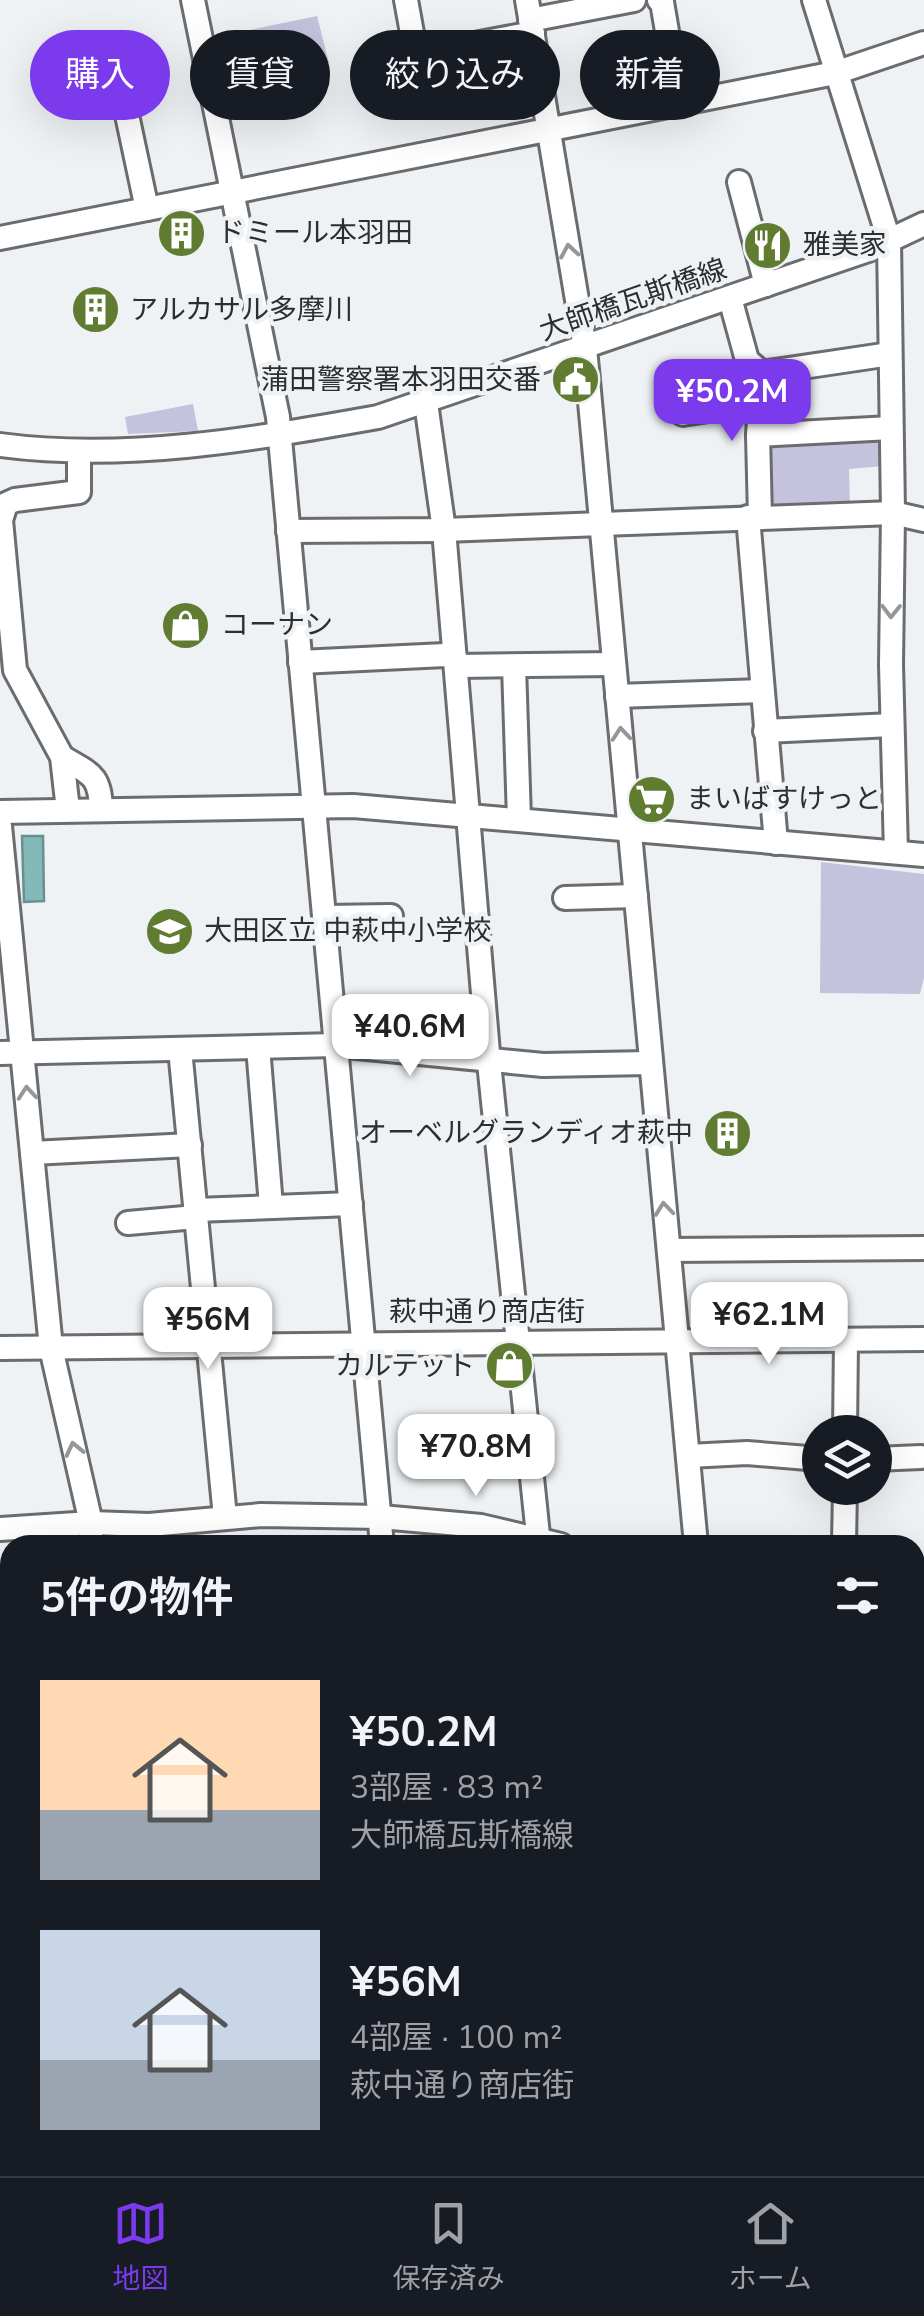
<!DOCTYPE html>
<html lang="ja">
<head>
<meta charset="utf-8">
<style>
	:root { --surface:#171b24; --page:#242831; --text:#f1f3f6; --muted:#9ea1a6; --line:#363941; --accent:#7c3aed }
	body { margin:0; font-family:"Nunito Sans","Noto Sans JP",sans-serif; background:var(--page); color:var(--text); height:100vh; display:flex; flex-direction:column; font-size:38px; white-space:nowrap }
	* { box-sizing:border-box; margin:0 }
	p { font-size:32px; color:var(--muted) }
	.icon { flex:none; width:55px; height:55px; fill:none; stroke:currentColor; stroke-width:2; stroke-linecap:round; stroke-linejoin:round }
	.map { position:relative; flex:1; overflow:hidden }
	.details { position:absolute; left:0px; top:1535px; width:925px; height:642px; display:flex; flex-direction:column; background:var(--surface); border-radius:30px 30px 0 0; box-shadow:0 10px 40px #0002 }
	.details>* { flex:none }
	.top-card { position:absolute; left:30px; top:30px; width:865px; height:90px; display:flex; gap:20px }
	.controls { position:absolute; left:802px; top:1415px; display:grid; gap:20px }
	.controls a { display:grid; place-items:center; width:90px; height:90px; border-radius:50%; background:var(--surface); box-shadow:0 10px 40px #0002; font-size:50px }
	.price { position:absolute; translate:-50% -85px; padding:0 22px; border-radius:20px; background:#fff; color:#222; font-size:32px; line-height:65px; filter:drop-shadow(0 2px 5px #0008) }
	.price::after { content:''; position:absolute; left:50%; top:60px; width:30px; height:22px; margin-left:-15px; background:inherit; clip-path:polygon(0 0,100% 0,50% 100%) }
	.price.active { background:var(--accent); color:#fff }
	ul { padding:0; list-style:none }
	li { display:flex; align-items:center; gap:30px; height:250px; padding:0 40px }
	li span { display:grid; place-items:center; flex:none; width:280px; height:200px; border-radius:0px; color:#555 }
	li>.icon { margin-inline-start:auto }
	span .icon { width:120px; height:120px; fill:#fffc; stroke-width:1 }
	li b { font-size:42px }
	h2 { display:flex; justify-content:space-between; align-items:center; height:120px; padding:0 40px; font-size:42px }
	.chip { padding:0 35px; border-radius:45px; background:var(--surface); box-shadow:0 10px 40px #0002; font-size:35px; line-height:90px }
	.chip.active { background:var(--accent); color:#fff }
	.tabs { display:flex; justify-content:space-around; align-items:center; height:140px; border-top:2px solid var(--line); background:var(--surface); font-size:28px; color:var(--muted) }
	.tabs a { display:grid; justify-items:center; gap:5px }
	.tabs .active { color:var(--accent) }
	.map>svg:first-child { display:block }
	.green { fill:#c5c2de }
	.water { fill:#83b9b9; stroke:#698f90; stroke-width:2.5 }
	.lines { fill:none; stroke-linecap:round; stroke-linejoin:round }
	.minor-casing { stroke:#6a6c6f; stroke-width:28 }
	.major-casing { stroke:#6a6c6f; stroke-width:35 }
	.minor { stroke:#fff; stroke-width:22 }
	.major { stroke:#fff; stroke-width:30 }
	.rail { stroke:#505253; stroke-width:5 }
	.oneway { stroke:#969697 }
	.labels { text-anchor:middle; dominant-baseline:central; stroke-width:9; stroke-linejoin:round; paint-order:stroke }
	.poi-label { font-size:28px; fill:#2d2e2f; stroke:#eef2f4; text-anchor:start }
	.street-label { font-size:28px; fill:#2d2e2f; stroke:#eef2f4 }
</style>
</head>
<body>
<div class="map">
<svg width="924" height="2176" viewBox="0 0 924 2176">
	<rect width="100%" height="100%" fill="#eef2f4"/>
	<!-- green -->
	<g class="green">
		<path d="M317,16L329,63L226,83L216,37Z"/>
		<path d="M193,404L198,431L128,434L125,417Z"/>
		<path d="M881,434L884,466L849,469L850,509L767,511V442Z"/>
		<path d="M821,862L924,874V978L920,994L820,993Z"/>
	</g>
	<!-- water -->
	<path class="water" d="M22,836H43L44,901L24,902Z"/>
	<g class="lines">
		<defs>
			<g id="minor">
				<path d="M193,0L278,417L382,1545"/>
				<path d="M406,0L416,55L533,33"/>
				<path d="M527,0L585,348L696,1545"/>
				<path d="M659,0L662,2L679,102"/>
				<path d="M814,0L889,240L893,513L891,665L896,852"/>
				<path d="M530,20L634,0"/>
				<path d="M127,115L147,209"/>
				<path d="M739,182L766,285"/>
				<path d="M0,238L835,73L924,43"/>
				<path d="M730,298L747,360L762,373L890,354"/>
				<path d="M426,403L444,530L488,1053L539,1545"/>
				<path d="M683,414L759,402"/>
				<path d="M758,435L891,428"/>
				<path d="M0,445C126,462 254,439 378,417L871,249L924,224"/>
				<path d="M748,517L776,843"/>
				<path d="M760,517L758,435L762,373"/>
				<path d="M288,531L444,530L893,513L924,520"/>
				<path d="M300,662L445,655L455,657"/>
				<path d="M457,666L614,664"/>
				<path d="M514,666L519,819"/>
				<path d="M617,696L762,691"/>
				<path d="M765,731L892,725"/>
				<path d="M62,757C90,774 100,774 101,809"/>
				<path d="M68,810L62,757L15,670L1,520L6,504L15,500L79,492V452"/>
				<path d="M0,812L353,806L924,855"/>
				<path d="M0,826L51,1348L91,1523V1545"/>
				<path d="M565,898L636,896"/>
				<path d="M325,917L391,916"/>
				<path d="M258,1047L271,1206"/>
				<path d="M180,1049L225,1517"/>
				<path d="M0,1053L336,1045L543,1065L650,1063"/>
				<path d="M32,1153L190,1145"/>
				<path d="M196,1210L351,1204"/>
				<path d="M128,1223L196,1217"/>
				<path d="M669,1250L924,1248"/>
				<path d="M0,1348L924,1339"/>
				<path d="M845,1432L846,1340"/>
				<path d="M688,1456L747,1453L820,1459"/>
				<path d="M875,1459L921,1457"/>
				<path d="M0,1529L91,1523L149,1525L261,1515L381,1517L481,1526L561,1545"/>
				<path d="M844,1545L845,1488"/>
				<path d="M915,1641H924"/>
				<path d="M0,1646H10"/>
				<path d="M915,1738H924"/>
				<path d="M915,1814H924"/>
				<path d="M915,1934H924"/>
				<path d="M0,1942H10"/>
				<path d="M0,2117L10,2113"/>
				<path d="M99,2168L101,2176"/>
				<path d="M176,2168L178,2176"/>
				<path d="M561,2168L562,2176"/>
				<path d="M652,2168L653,2176"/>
				<path d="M671,2168L679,2176"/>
				<path d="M878,2168L890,2176"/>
				<path d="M375,2176L376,2168"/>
				<path d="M838,2176L839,2168"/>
			</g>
			<g id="major">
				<path d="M0,1818H10"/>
				<path d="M0,1846H10"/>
				<path d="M915,2113L924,2119"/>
				<path d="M915,2154L924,2160"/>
			</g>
		</defs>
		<!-- minor casing -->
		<use href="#minor" class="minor-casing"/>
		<!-- major casing -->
		<use href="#major" class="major-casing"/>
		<!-- minor -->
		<use href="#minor" class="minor"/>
		<!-- major -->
		<use href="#major" class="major"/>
		<!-- rail -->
		<g class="rail">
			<path d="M0,1927H10"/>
			<path d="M713,2168L721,2176"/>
		</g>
	</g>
	<!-- one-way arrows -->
	<defs><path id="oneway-chevron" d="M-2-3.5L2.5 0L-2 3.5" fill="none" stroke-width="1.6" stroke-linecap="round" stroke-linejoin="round" transform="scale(2.5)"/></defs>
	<g class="oneway">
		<use href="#oneway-chevron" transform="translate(569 251) rotate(-100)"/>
		<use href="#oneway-chevron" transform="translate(891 611) rotate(91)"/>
		<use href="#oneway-chevron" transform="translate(621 734) rotate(-95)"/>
		<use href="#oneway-chevron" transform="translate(27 1093) rotate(-95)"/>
		<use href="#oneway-chevron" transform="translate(664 1209) rotate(-96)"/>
		<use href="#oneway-chevron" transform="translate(74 1449) rotate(-103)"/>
	</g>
	<!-- icons -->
	<defs>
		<symbol id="building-disc" viewBox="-11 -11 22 22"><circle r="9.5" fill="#5f7c30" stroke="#eef2f4"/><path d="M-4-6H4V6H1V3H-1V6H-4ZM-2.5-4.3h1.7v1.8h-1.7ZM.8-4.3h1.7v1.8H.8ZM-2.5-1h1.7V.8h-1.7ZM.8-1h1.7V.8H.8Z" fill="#fff"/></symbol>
		<symbol id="restaurant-disc" viewBox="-11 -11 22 22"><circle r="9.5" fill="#5f7c30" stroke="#eef2f4"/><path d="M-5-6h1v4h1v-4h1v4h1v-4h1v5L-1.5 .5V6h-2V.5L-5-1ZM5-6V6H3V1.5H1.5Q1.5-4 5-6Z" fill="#fff"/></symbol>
		<symbol id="civic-disc" viewBox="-11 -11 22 22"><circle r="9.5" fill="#5f7c30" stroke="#eef2f4"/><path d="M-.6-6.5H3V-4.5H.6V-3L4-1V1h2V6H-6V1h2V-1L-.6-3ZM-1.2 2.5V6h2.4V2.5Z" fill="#fff"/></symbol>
		<symbol id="shop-disc" viewBox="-11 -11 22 22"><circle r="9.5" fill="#5f7c30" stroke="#eef2f4"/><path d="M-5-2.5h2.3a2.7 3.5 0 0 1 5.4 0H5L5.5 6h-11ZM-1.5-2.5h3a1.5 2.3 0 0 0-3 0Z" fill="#fff"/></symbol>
		<symbol id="supermarket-disc" viewBox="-11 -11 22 22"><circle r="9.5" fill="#5f7c30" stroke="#eef2f4"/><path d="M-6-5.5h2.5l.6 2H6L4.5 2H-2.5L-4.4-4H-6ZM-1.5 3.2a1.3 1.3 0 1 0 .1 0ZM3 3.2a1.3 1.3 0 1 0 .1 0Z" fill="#fff"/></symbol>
		<symbol id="school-disc" viewBox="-11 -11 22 22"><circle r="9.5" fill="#5f7c30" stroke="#eef2f4"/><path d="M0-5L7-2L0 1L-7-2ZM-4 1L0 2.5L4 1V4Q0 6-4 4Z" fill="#fff"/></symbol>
	</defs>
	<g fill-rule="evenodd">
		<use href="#building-disc" x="154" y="206" width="55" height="55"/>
		<use href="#restaurant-disc" x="740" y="218" width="55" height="55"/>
		<use href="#building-disc" x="68" y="282" width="55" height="55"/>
		<use href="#civic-disc" x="548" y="352" width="55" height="55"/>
		<use href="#shop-disc" x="158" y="598" width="55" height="55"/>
		<use href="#supermarket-disc" x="624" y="772" width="55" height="55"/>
		<use href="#school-disc" x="142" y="904" width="55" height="55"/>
		<use href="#building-disc" x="700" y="1106" width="55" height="55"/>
		<use href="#shop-disc" x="482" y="1338" width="55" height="55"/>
	</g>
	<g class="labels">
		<!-- poi labels -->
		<g class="poi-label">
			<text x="217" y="233">ドミール本羽田</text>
			<text x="803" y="245">雅美家</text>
			<text x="130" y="310">アルカサル多摩川</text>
			<text x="541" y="380" text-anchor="end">蒲田警察署本羽田交番</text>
			<text x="221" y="625">コーナン</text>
			<text x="686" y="799">まいばすけっと</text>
			<text x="204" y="931">大田区立 中萩中小学校</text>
			<text x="693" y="1133" text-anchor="end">オーベルグランディオ萩中</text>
			<text x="475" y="1366" text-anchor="end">カルテット</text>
		</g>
		<!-- street labels -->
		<g class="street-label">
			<text transform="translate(633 300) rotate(-19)">大師橋瓦斯橋線</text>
			<text x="487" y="1312">萩中通り商店街</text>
		</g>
	</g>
</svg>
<div class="controls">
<a><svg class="icon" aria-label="layers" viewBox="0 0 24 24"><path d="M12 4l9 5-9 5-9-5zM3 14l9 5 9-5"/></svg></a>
</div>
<b class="price active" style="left:732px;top:444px">¥50.2M</b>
<b class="price" style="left:410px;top:1079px">¥40.6M</b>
<b class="price" style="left:769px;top:1367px">¥62.1M</b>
<b class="price" style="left:208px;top:1372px">¥56M</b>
<b class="price" style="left:476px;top:1499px">¥70.8M</b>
<div class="top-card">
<a class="chip active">購入</a>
<a class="chip">賃貸</a>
<a class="chip">絞り込み</a>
<a class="chip">新着</a>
</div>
<section class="details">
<h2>5件の物件<svg class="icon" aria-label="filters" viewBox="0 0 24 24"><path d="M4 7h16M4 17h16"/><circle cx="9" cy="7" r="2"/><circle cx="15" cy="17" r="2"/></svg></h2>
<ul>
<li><span style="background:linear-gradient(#ffd9b3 65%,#9aa5b1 0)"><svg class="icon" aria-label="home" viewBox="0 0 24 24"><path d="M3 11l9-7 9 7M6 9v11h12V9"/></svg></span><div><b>¥50.2M</b><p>3部屋 · 83 m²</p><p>大師橋瓦斯橋線</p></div></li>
<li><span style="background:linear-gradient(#c9d6e8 65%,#9aa5b1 0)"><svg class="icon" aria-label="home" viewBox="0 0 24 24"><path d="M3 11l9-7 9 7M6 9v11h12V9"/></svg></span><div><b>¥56M</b><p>4部屋 · 100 m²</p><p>萩中通り商店街</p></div></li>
</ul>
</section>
</div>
<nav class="tabs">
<a class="active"><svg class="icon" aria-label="map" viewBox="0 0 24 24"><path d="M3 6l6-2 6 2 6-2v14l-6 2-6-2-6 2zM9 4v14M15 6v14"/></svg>地図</a>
<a><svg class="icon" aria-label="saved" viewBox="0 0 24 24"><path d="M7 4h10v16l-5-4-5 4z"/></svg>保存済み</a>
<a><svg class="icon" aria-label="home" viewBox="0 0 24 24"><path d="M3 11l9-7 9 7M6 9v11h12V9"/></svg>ホーム</a>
</nav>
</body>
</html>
